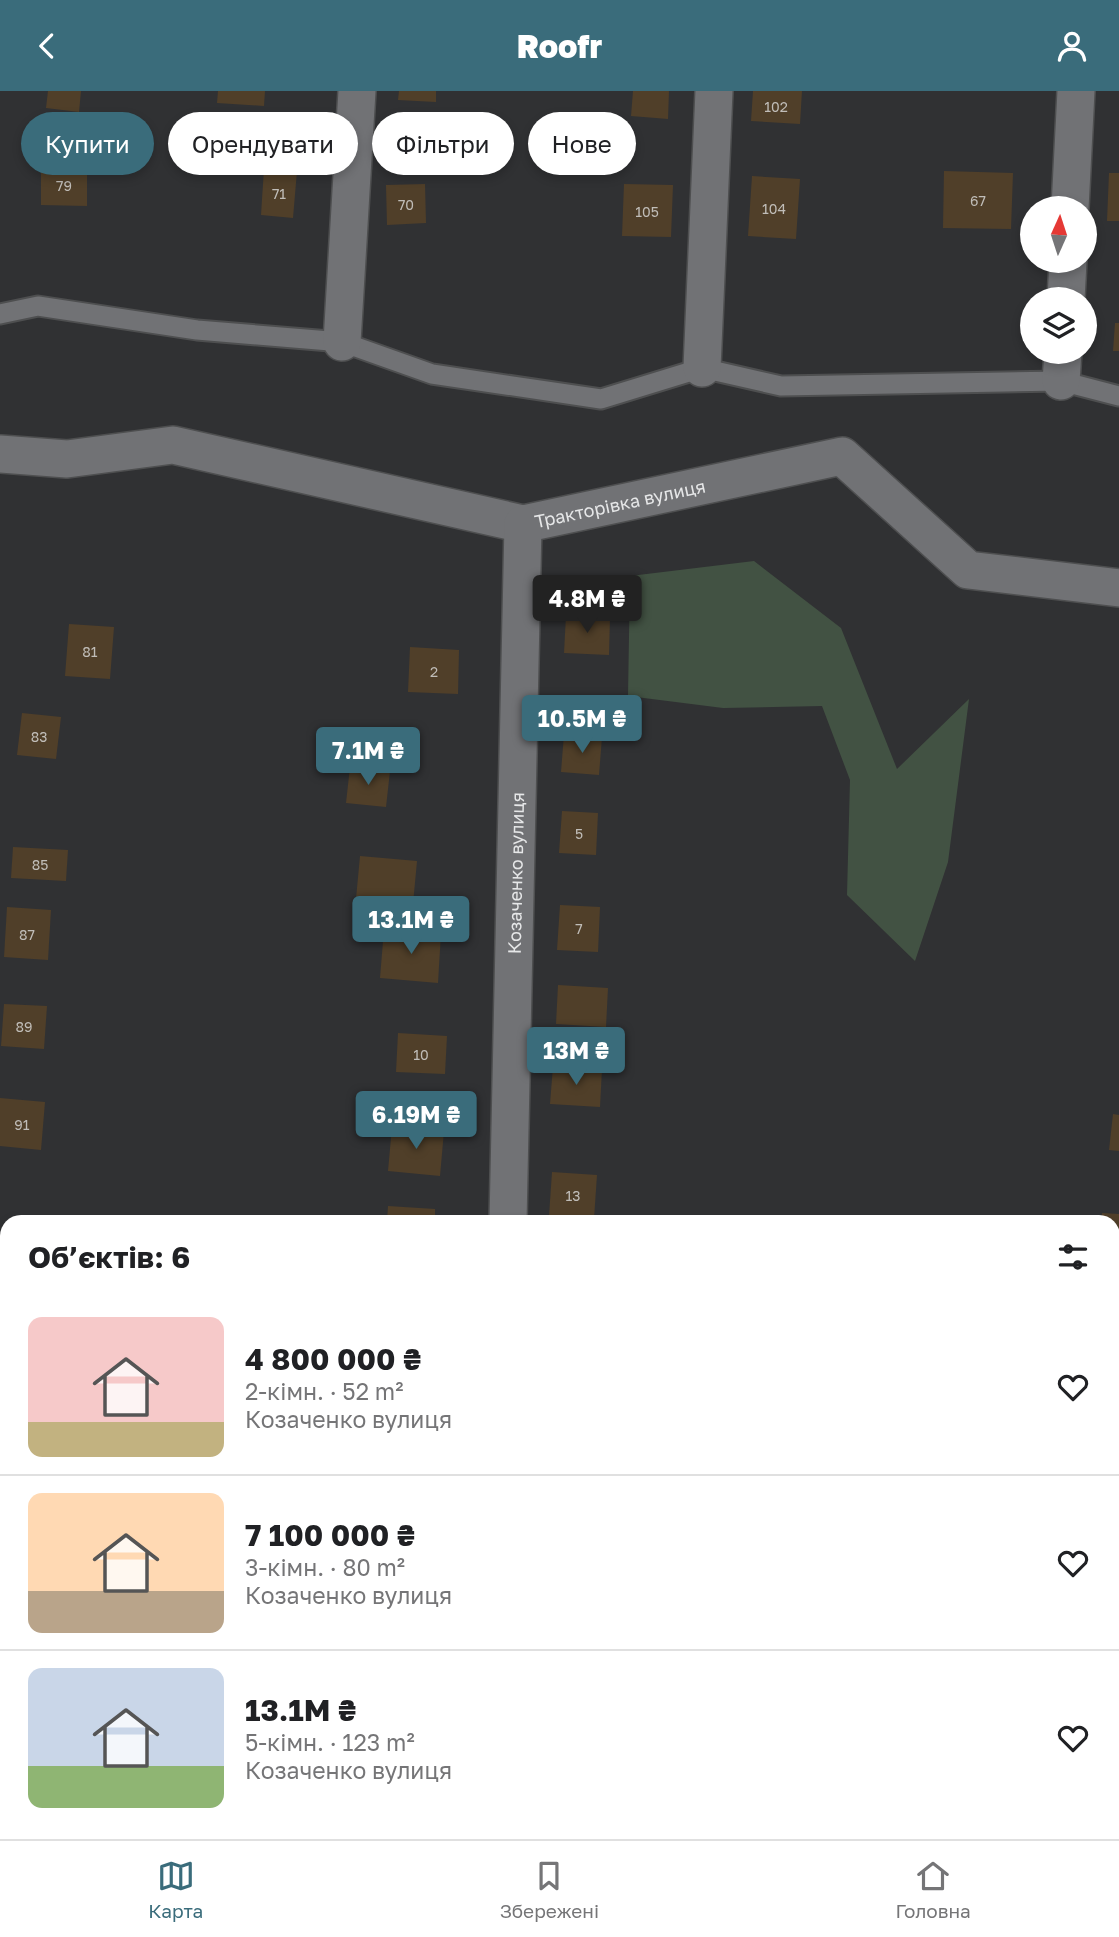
<!DOCTYPE html>
<html lang="uk">
<head>
<meta charset="utf-8">
<style>
	:root { --surface:#fff; --page:#f2f2f2; --text:#202124; --muted:#757577; --line:#e0e0e0; --accent:#3a6c7b }
	body { margin:0; font-family:"Golos Text",sans-serif; background:var(--page); color:var(--text); height:100vh; display:flex; flex-direction:column; font-size:26px; white-space:nowrap }
	* { box-sizing:border-box; margin:0 }
	p { font-size:23px; color:var(--muted) }
	.icon { flex:none; width:38px; height:38px; fill:none; stroke:currentColor; stroke-width:2; stroke-linecap:round; stroke-linejoin:round }
	.map { position:relative; flex:1; overflow:hidden }
	.drawer { position:absolute; left:0px; top:1124px; width:1120px; height:625px; display:flex; flex-direction:column; background:var(--surface); border-radius:21px 21px 0 0; box-shadow:0 4px 10px #0003 }
	.drawer>* { flex:none }
	.top-card { position:absolute; left:21px; top:21px; width:700px; height:63px; display:flex; gap:14px }
	.needle { width:46px; rotate:3deg }
	.fabs { position:absolute; left:1020px; top:105px; display:grid; gap:14px }
	.fabs a { display:grid; place-items:center; width:77px; height:77px; border-radius:50%; background:var(--surface); box-shadow:0 4px 10px #0003; font-size:35px }
	.price { position:absolute; translate:-50% -60px; padding:0 16px; border-radius:7px; background:var(--accent); color:#fff; font-size:23px; line-height:46px; filter:drop-shadow(0 2px 4px #0008) }
	.price::after { content:''; position:absolute; left:50%; top:42px; width:21px; height:16px; margin-left:-10px; background:inherit; clip-path:polygon(0 0,100% 0,50% 100%) }
	.price.on { background:#222; color:#fff }
	ul { padding:0; list-style:none }
	li { display:flex; align-items:center; gap:21px; height:175px; padding:0 28px }
	li+li { border-top:2px solid var(--line) }
	li span { display:grid; place-items:center; flex:none; width:196px; height:140px; border-radius:14px; color:#555 }
	li>.icon { margin-inline-start:auto }
	span .icon { width:84px; height:84px; fill:#fffc; stroke-width:1 }
	li b { font-size:30px }
	h2 { display:flex; justify-content:space-between; align-items:center; height:84px; padding:0 28px; font-size:30px }
	.tag { padding:0 24px; border-radius:32px; background:var(--surface); box-shadow:0 4px 10px #0003; font-size:24px; line-height:63px }
	.tag.on { background:var(--accent); color:#fff }
	header { display:flex; justify-content:space-between; align-items:center; height:91px; padding:0 28px; background:var(--accent); color:#fff; font-size:32px; font-weight:800 }
	.tabs { display:flex; justify-content:space-around; align-items:center; height:98px; border-top:2px solid var(--line); background:var(--surface); font-size:19px; color:var(--muted) }
	.tabs a { display:grid; justify-items:center; gap:4px }
	.tabs .on { color:var(--accent) }
	.map>svg:first-child { display:block }
	.green { fill:#425243 }
	.building { fill:#503f29 }
	.lines { fill:none; stroke-linecap:round; stroke-linejoin:round }
	.service-casing { stroke:#4e4f50; stroke-width:23 }
	.minor-casing { stroke:#4e4f50; stroke-width:40 }
	.service { stroke:#717275; stroke-width:19 }
	.minor { stroke:#717275; stroke-width:37 }
	.labels { text-anchor:middle; dominant-baseline:central; stroke-width:5; stroke-linejoin:round; paint-order:stroke }
	.number-label { font-size:14px; fill:#c0bdb8 }
	.street-label { font-size:18px; fill:#e6e7e8; stroke:#303133 }
</style>
</head>
<body>
<header><svg class="icon" aria-label="back" viewBox="0 0 24 24"><path d="M15 5l-7 7 7 7"/></svg>Roofr<svg class="icon" aria-label="person" viewBox="0 0 24 24"><circle cx="12" cy="8" r="4"/><path d="M4 21q1-7 8-7t8 7"/></svg></header>
<div class="map">
<svg width="1119" height="1748" viewBox="0 0 1119 1748">
	<rect width="100%" height="100%" fill="#303133"/>
	<!-- green -->
	<path class="green" d="M754,470L841,537L897,678L969,608L948,771L915,870L847,804L850,689L822,615L723,617L628,605L630,485Z"/>
	<!-- building -->
	<g class="building">
		<path d="M48,0H81L79,21L46,17Z"/>
		<path d="M218,0H265L264,15L217,12Z"/>
		<path d="M399,0H436V11L398,9Z"/>
		<path d="M633,0H669L668,28L631,25Z"/>
		<path d="M753,0H802L800,33L751,30Z"/>
		<path d="M41,74H87V115L41,114Z"/>
		<path d="M264,77L297,80L293,127L261,124Z"/>
		<path d="M944,80L1013,82L1011,138L943,137Z"/>
		<path d="M1109,82H1119V130H1107Z"/>
		<path d="M752,85L800,88L796,148L748,145Z"/>
		<path d="M425,93L426,132L387,134L386,94Z"/>
		<path d="M624,93L673,94L671,146L622,145Z"/>
		<path d="M1115,232H1119V260H1113Z"/>
		<path d="M566,524L610,526L609,564L564,562Z"/>
		<path d="M69,533L114,536L110,588L65,585Z"/>
		<path d="M410,556L459,559L458,603L408,601Z"/>
		<path d="M22,622L61,626L56,668L17,664Z"/>
		<path d="M564,643L602,646L599,684L561,681Z"/>
		<path d="M350,676L390,680L386,716L346,712Z"/>
		<path d="M562,720L598,722L596,764L559,762Z"/>
		<path d="M13,756L68,759L66,790L11,787Z"/>
		<path d="M360,765L417,770L413,813L356,808Z"/>
		<path d="M560,814L600,816L598,861L557,859Z"/>
		<path d="M7,816L51,819L48,869L4,866Z"/>
		<path d="M384,838L441,842L438,892L380,887Z"/>
		<path d="M558,894L608,897L606,936L556,933Z"/>
		<path d="M4,913L47,915L44,958L1,955Z"/>
		<path d="M398,942L447,945L445,983L396,981Z"/>
		<path d="M553,975L602,978L600,1016L550,1013Z"/>
		<path d="M0,1007L45,1011L41,1059L0,1055Z"/>
		<path d="M1113,1023L1119,1024V1060L1109,1059Z"/>
		<path d="M392,1036L444,1040L440,1085L388,1080Z"/>
		<path d="M552,1081L597,1084L594,1128L549,1125Z"/>
		<path d="M388,1115L435,1118V1130H387Z"/>
		<path d="M1102,1122L1119,1123V1169L1113,1168V1130H1101Z"/>
		<path d="M0,1225H7V1277L0,1276Z"/>
		<path d="M1113,1227H1119V1265L1113,1264Z"/>
		<path d="M1113,1322H1119L1117,1359H1113Z"/>
		<rect x="0" y="1628" width="7" height="50"/>
		<path d="M0,1730H7V1741H31V1748H0Z"/>
	</g>
	<g class="lines">
		<defs>
			<path id="service" d="M0,223L38,215L197,239L342,251L432,283L601,308L702,277L781,295L1061,290L1119,305"/>
			<g id="minor">
				<path d="M1070,117L1076,0"/>
				<path d="M1066,208L1068,170"/>
				<path d="M342,251L357,0"/>
				<path d="M702,277L714,0"/>
				<path d="M1061,290L1063,261"/>
				<path id="s1" d="M0,363L67,368L173,354L523,433L842,365L968,479L1119,497"/>
				<path id="s2" d="M508,1130L523,433"/>
				<path d="M1113,1540H1119"/>
				<path d="M494,1748V1741"/>
			</g>
		</defs>
		<!-- service casing -->
		<use href="#service" class="service-casing"/>
		<!-- minor casing -->
		<use href="#minor" class="minor-casing"/>
		<!-- service -->
		<use href="#service" class="service"/>
		<!-- minor -->
		<use href="#minor" class="minor"/>
	</g>
	<g class="labels">
		<!-- number labels -->
		<g class="number-label">
			<text x="776" y="15">102</text>
			<text x="64" y="94">79</text>
			<text x="279" y="102">71</text>
			<text x="978" y="109">67</text>
			<text x="406" y="113">70</text>
			<text x="774" y="117">104</text>
			<text x="647" y="120">105</text>
			<text x="90" y="560">81</text>
			<text x="434" y="580">2</text>
			<text x="39" y="645">83</text>
			<text x="579" y="742">5</text>
			<text x="40" y="773">85</text>
			<text x="579" y="837">7</text>
			<text x="27" y="843">87</text>
			<text x="24" y="935">89</text>
			<text x="421" y="963">10</text>
			<text x="22" y="1033">91</text>
			<text x="573" y="1104">13</text>
		</g>
		<!-- street labels -->
		<g class="street-label">
			<text stroke="none"><textPath href="#s1" startOffset="632">Тракторівка вулиця</textPath></text>
			<text stroke="none"><textPath href="#s2" startOffset="348">Козаченко вулиця</textPath></text>
		</g>
	</g>
</svg>
<div class="fabs">
<a><svg class="needle" viewBox="-14 -14 28 28"><path d="M0-13l5 13h-10z" fill="#e53935"/><path d="M0 13l5-13h-10z" fill="#757577"/></svg></a>
<a><svg class="icon" aria-label="layers" viewBox="0 0 24 24"><path d="M12 4l9 5-9 5-9-5zM3 14l9 5 9-5"/></svg></a>
</div>
<b class="price on" style="left:587px;top:544px">4.8M ₴</b>
<b class="price" style="left:582px;top:664px">10.5M ₴</b>
<b class="price" style="left:368px;top:696px">7.1M ₴</b>
<b class="price" style="left:411px;top:865px">13.1M ₴</b>
<b class="price" style="left:576px;top:996px">13M ₴</b>
<b class="price" style="left:416px;top:1060px">6.19M ₴</b>
<div class="top-card">
<a class="tag on">Купити</a>
<a class="tag">Орендувати</a>
<a class="tag">Фільтри</a>
<a class="tag">Нове</a>
</div>
<section class="drawer">
<h2>Об’єктів: 6<svg class="icon" aria-label="filters" viewBox="0 0 24 24"><path d="M4 7h16M4 17h16"/><circle cx="9" cy="7" r="2"/><circle cx="15" cy="17" r="2"/></svg></h2>
<ul>
<li><span style="background:linear-gradient(#f6c9c9 75%,#c2b280 0)"><svg class="icon" aria-label="home" viewBox="0 0 24 24"><path d="M3 11l9-7 9 7M6 9v11h12V9"/></svg></span><div><b>4 800 000 ₴</b><p>2-кімн. · 52 m²</p><p>Козаченко вулиця</p></div><svg class="icon" aria-label="heart" viewBox="0 0 24 24"><path d="M12 20l-8-8c-3-5 5-10 8-4 3-6 11-1 8 4z"/></svg></li>
<li><span style="background:linear-gradient(#ffd9b3 70%,#b9a48a 0)"><svg class="icon" aria-label="home" viewBox="0 0 24 24"><path d="M3 11l9-7 9 7M6 9v11h12V9"/></svg></span><div><b>7 100 000 ₴</b><p>3-кімн. · 80 m²</p><p>Козаченко вулиця</p></div><svg class="icon" aria-label="heart" viewBox="0 0 24 24"><path d="M12 20l-8-8c-3-5 5-10 8-4 3-6 11-1 8 4z"/></svg></li>
<li><span style="background:linear-gradient(#c9d6e8 70%,#8fb573 0)"><svg class="icon" aria-label="home" viewBox="0 0 24 24"><path d="M3 11l9-7 9 7M6 9v11h12V9"/></svg></span><div><b>13.1M ₴</b><p>5-кімн. · 123 m²</p><p>Козаченко вулиця</p></div><svg class="icon" aria-label="heart" viewBox="0 0 24 24"><path d="M12 20l-8-8c-3-5 5-10 8-4 3-6 11-1 8 4z"/></svg></li>
</ul>
</section>
</div>
<nav class="tabs">
<a class="on"><svg class="icon" aria-label="map" viewBox="0 0 24 24"><path d="M3 6l6-2 6 2 6-2v14l-6 2-6-2-6 2zM9 4v14M15 6v14"/></svg>Карта</a>
<a><svg class="icon" aria-label="saved" viewBox="0 0 24 24"><path d="M7 4h10v16l-5-4-5 4z"/></svg>Збережені</a>
<a><svg class="icon" aria-label="home" viewBox="0 0 24 24"><path d="M3 11l9-7 9 7M6 9v11h12V9"/></svg>Головна</a>
</nav>
</body>
</html>
